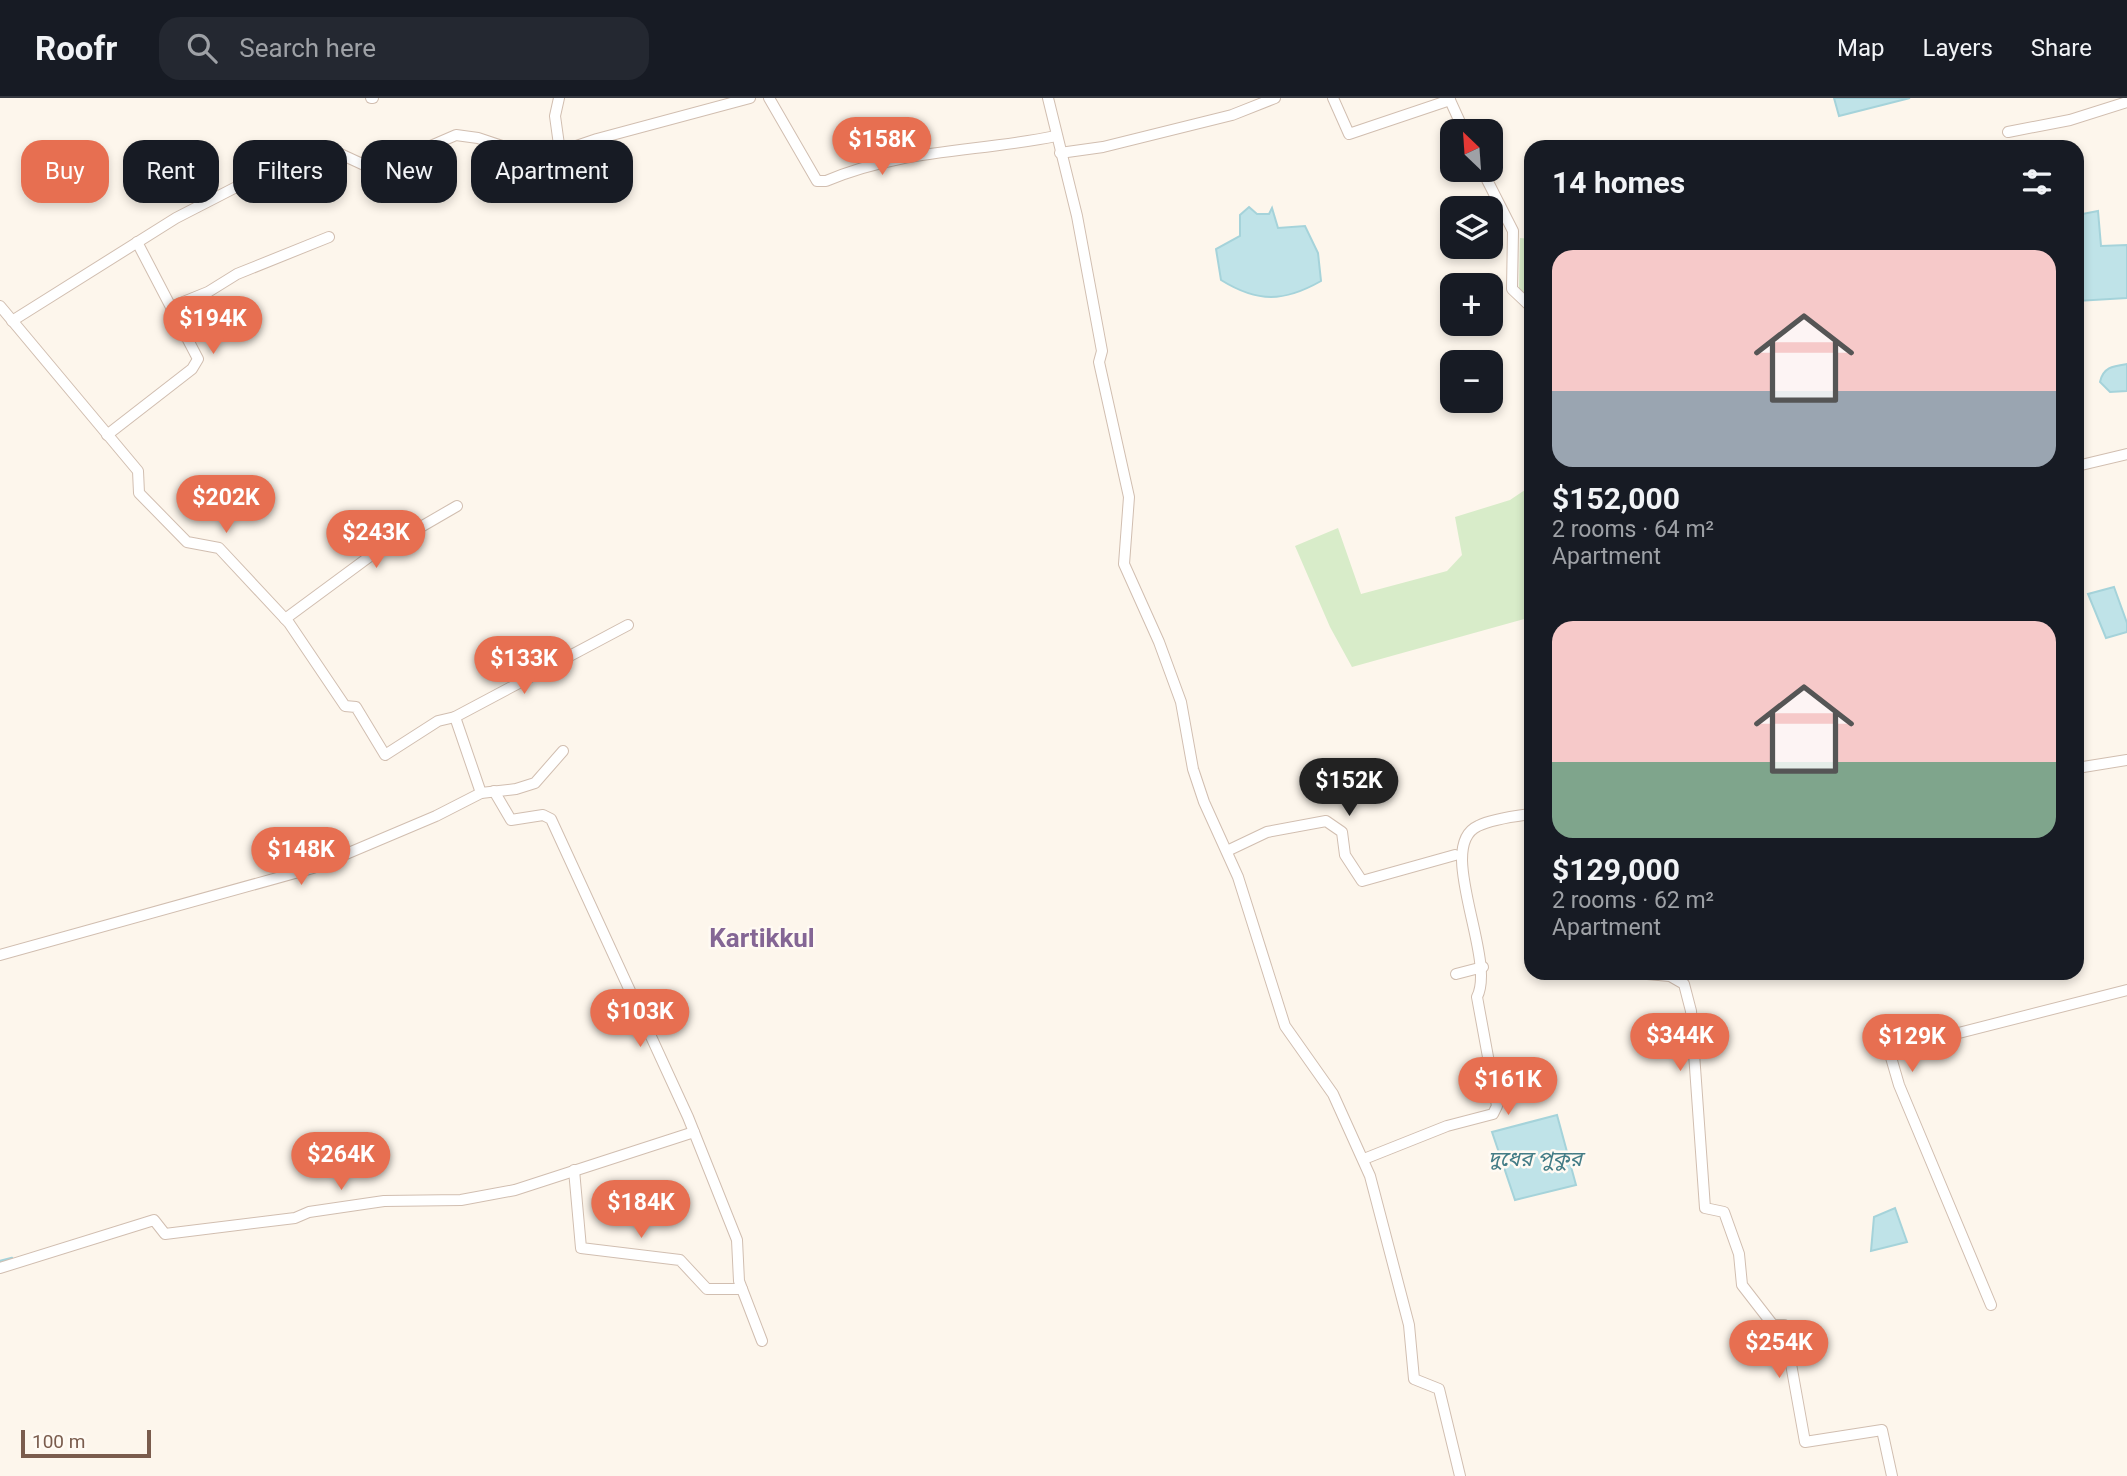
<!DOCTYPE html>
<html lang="en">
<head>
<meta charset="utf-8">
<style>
	:root { --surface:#171b24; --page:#242831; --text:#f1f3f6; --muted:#9ea1a6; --line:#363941; --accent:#e76f51 }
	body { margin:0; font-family:Roboto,"Noto Sans Bengali",sans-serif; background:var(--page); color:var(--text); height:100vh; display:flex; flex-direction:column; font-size:26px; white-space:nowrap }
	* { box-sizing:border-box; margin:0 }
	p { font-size:23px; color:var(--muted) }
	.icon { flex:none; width:38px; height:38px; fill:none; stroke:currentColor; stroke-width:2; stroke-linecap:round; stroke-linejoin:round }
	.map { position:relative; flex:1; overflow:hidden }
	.details { position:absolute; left:1524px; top:42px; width:560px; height:840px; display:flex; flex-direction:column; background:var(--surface); border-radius:21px; box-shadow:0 4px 10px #0003 }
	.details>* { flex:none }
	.guide { position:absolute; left:21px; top:42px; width:665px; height:63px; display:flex; gap:14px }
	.needle { width:46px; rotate:335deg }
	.tools { position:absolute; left:1440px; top:21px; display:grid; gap:14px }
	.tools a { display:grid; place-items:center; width:63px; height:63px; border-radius:14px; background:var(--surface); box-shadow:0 4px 10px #0003; font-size:35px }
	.scale { position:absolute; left:21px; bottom:18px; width:130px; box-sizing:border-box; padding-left:7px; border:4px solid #7a5c4d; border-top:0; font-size:19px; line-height:24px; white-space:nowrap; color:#7a5c4d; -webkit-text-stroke:5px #fffaf3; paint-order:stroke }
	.price { position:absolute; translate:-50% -60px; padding:0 16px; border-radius:24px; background:var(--accent); color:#fff; font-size:23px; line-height:46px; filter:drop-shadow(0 2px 4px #0008) }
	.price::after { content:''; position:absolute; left:50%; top:42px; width:21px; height:16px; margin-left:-10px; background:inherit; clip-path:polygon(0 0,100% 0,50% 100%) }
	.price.current { background:#222; color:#fff }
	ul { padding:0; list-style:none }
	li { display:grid; align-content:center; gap:14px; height:371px; padding:0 28px }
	li span { display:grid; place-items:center; height:217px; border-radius:21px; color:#555 }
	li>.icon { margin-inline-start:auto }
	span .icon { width:126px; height:126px; fill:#fffc; stroke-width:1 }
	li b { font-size:30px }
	h2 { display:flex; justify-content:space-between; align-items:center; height:84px; padding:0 28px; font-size:30px }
	.pill { padding:0 24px; border-radius:21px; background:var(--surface); box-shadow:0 4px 10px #0003; font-size:24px; line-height:63px }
	.pill.current { background:var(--accent); color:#fff }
	header { display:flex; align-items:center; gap:42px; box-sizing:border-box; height:98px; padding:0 35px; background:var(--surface); border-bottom:2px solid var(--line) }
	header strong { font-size:33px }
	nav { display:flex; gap:38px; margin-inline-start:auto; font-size:24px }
	.search { width:490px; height:63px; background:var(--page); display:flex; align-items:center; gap:18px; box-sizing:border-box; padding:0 24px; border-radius:21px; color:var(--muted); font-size:26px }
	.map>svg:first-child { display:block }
	.green { fill:#d8ecc9 }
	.water { fill:#bfe3e8; stroke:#a5d3da; stroke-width:2 }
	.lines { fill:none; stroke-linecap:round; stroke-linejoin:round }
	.stream { stroke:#a5d3da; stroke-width:2.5 }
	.minor-casing { stroke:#d1beb0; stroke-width:12 }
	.minor { stroke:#fff; stroke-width:10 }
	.labels { text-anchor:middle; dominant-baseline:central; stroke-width:5; stroke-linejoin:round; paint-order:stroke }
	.water-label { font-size:21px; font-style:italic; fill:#437c86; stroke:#fffaf3 }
	.district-label { font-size:26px; font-weight:bold; fill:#846695; stroke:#fffaf3 }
</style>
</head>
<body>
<header>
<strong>Roofr</strong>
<div class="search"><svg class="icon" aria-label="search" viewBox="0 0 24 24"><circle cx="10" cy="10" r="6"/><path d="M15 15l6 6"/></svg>Search here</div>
<nav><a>Map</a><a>Layers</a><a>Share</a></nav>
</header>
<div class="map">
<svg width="2127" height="1378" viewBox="0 0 2127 1378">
	<rect width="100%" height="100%" fill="#fdf6ec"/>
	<!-- green -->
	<g class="green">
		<path d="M1520,140L1531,141V201L1519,190Z"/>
		<path d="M1531,388V519L1352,569L1330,529L1295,448L1338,430L1361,496L1447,473L1462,457L1455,419L1510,402Z"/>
	</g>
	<!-- water -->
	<g class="water">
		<path d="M1834,0H1910L1839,18Z"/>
		<path d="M1249,109L1257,116H1269L1272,110L1278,130L1305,128L1318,155L1321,183C1284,204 1258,205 1221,182L1216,151L1240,138V117Z"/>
		<path d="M2098,113L2101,148L2127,147V200L2077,203V117Z"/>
		<path d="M2127,266V293L2110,294L2100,284C2103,269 2113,268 2127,266Z"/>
		<path d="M2114,489L2127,525V534L2106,540L2088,496Z"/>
		<path d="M1557,1017L1576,1087L1515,1102L1492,1034Z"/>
		<path d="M1895,1110L1907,1144L1871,1153L1874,1119Z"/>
	</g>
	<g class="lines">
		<!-- stream -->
		<path class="stream" d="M0,1163L12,1160"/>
		<defs>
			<g id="minor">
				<path d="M371,0H373"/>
				<path d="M559,0L555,18L560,54"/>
				<path d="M769,0L817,83H826C900,51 979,54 1056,38"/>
				<path d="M1048,0L1077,118L1102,253L1099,264L1129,399L1124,466L1159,544L1181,604L1193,671L1204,704L1238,779L1285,928L1333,996L1370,1078L1409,1227L1414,1281L1439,1291L1460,1378"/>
				<path d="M1333,0L1349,36L1450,2"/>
				<path d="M1449,0L1464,33"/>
				<path d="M2008,34L2070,22L2127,4"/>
				<path d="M1060,55L1103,49L1232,17L1275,0"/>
				<path d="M1482,72L1513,133L1512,191L1531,209"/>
				<path d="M0,208L138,373L139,395L187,444L219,450L289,525L345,608L356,609L385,657L438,623L455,619"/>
				<path d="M171,209L208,194L237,176L329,139"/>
				<path d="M12,223L176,120L246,84L310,60L336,54L375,72L456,37L478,40L532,58H547L597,41L750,0"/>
				<path d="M107,337L192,271L198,261L137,144"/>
				<path d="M2077,368L2127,356"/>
				<path d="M285,521L369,459L457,408"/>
				<path d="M2077,670L2127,662"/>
				<path d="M494,693L511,722L543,717L551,721L688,1019L737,1142L739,1183L762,1243"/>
				<path d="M481,695L455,619L628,527"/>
				<path d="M1227,753L1267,734L1326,723L1342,734L1345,757L1362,783L1455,757"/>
				<path d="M0,857L313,770L436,718L481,695L516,691L535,685L563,653"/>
				<path d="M1636,875L1670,878L1684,886L1691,913L1705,1110L1724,1114L1739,1156L1742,1187L1773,1227H1784L1805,1344L1882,1332L1892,1378"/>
				<path d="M1456,876L1483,869"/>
				<path d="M1364,1061L1447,1028L1493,1016L1497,1008L1477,899C1497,860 1434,748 1478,728C1492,721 1515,718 1531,716"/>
				<path d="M574,1072L581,1150L680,1162L707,1191H742"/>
				<path d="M0,1170L154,1122L165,1136L295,1120L309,1114L384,1103L461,1102L515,1092L694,1034"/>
				<path d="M1991,1207L1899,987L1890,956L1896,951L2127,892"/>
			</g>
		</defs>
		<!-- minor casing -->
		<use href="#minor" class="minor-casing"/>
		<!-- minor -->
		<use href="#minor" class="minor"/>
	</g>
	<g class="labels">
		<!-- water labels -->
		<g class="water-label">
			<text x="1535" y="1061">দুধের পুকুর</text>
		</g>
		<!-- district labels -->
		<g class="district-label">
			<text x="762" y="840">Kartikkul</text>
		</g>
	</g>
</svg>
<div class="tools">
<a><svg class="needle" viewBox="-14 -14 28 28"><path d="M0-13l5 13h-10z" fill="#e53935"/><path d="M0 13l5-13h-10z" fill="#9ea1a6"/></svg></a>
<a><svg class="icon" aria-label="layers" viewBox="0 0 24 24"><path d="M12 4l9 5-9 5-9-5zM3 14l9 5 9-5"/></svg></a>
<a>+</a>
<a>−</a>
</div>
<div class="scale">100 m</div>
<b class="price" style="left:882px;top:79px">$158K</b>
<b class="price" style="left:213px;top:258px">$194K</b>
<b class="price" style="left:226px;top:437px">$202K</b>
<b class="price" style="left:376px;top:472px">$243K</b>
<b class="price" style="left:524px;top:598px">$133K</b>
<b class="price current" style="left:1349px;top:720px">$152K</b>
<b class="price" style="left:301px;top:789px">$148K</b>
<b class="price" style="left:640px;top:951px">$103K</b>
<b class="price" style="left:1680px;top:975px">$344K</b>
<b class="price" style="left:1912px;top:976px">$129K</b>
<b class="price" style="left:1508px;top:1019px">$161K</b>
<b class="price" style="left:341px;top:1094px">$264K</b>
<b class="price" style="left:641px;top:1142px">$184K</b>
<b class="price" style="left:1779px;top:1282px">$254K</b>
<div class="guide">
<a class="pill current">Buy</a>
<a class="pill">Rent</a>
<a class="pill">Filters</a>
<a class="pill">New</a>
<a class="pill">Apartment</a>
</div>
<section class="details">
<h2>14 homes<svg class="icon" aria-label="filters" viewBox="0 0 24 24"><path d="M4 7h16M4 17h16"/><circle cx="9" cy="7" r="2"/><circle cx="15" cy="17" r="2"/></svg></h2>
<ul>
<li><span style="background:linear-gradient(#f6c9c9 65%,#9aa5b1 0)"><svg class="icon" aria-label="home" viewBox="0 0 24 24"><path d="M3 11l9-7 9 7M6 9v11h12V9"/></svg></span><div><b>$152,000</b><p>2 rooms · 64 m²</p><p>Apartment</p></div></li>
<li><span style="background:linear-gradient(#f6c9c9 65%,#7fa58c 0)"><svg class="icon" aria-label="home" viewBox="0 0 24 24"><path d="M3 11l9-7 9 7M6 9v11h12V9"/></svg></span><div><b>$129,000</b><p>2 rooms · 62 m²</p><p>Apartment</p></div></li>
</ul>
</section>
</div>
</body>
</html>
